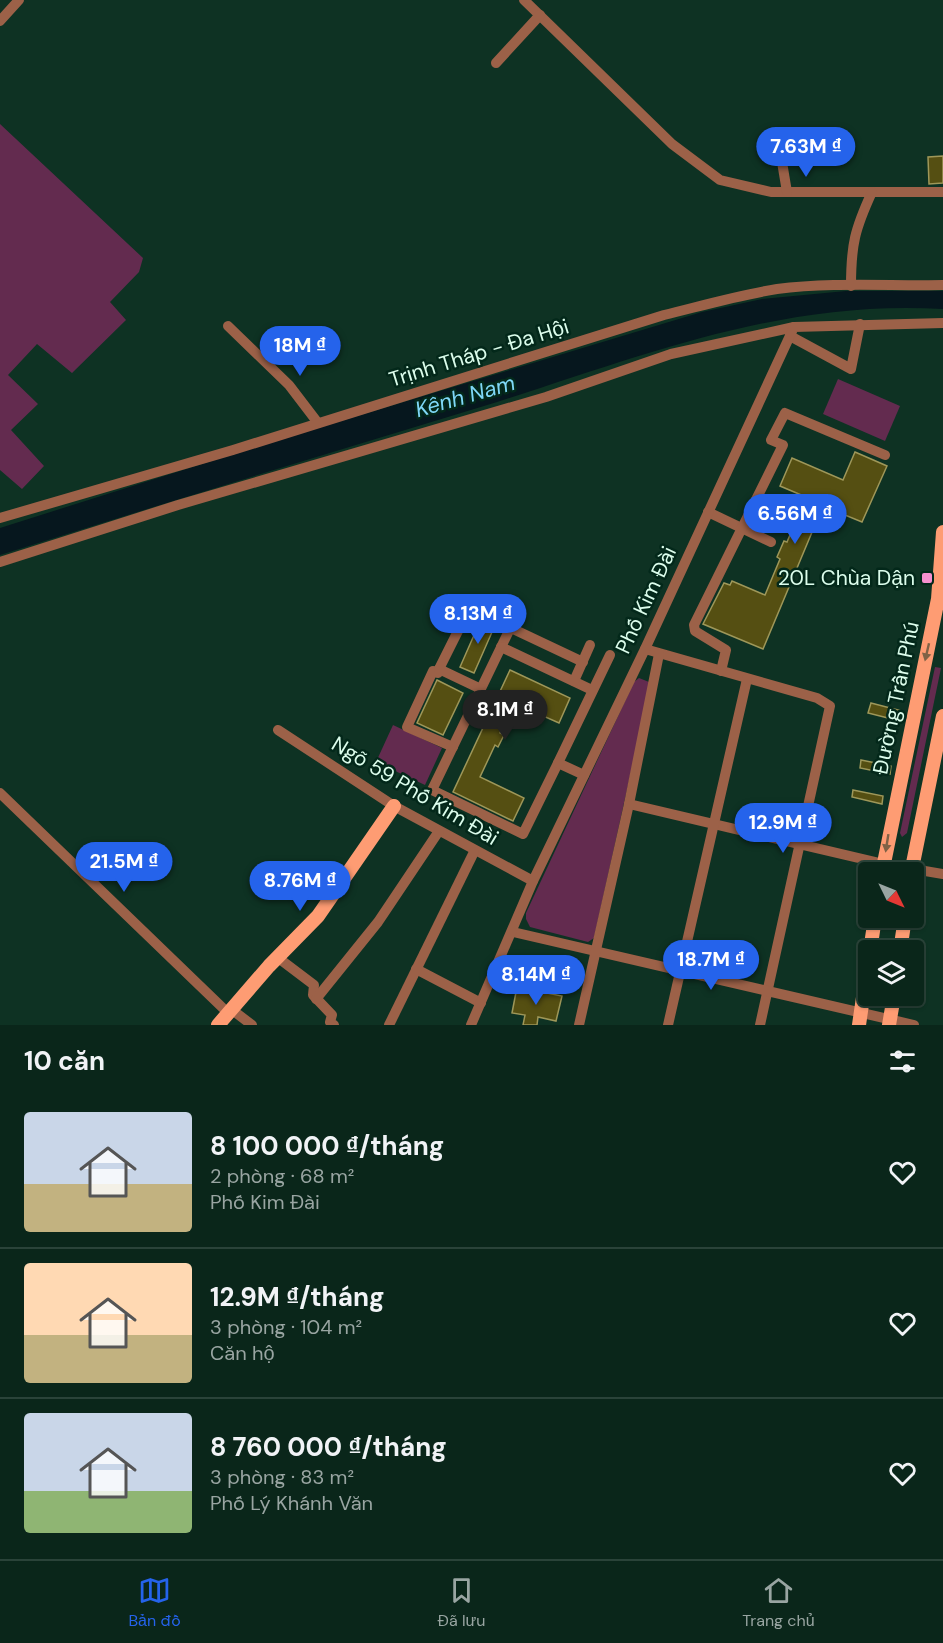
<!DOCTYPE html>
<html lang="vi">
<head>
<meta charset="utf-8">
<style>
	:root { --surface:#0a261a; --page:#183227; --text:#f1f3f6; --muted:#99a5a2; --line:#2a4339; --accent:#2563eb }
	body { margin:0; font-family:"DM Sans",sans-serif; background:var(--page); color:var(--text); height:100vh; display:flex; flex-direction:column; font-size:22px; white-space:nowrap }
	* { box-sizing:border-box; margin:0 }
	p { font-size:20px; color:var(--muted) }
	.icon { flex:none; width:33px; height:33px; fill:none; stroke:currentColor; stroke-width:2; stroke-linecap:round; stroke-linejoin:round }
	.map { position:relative; height:1025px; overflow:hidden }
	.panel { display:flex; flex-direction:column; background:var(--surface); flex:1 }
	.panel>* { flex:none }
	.needle { width:39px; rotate:133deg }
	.controls { position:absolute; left:858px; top:862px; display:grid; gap:12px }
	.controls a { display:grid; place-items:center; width:66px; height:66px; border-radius:6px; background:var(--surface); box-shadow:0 2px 4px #0004,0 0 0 2px var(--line); font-size:30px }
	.price { position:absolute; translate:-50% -51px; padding:0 14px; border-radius:21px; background:var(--accent); color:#fff; font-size:20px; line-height:39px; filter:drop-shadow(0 2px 3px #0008) }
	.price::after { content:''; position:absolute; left:50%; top:36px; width:18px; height:14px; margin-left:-9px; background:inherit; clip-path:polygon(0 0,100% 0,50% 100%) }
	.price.current { background:#222; color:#fff }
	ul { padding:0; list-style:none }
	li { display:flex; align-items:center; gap:18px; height:150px; padding:0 24px }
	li+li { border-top:2px solid var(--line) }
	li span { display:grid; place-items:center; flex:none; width:168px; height:120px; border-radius:6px; color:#555 }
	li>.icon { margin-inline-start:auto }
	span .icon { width:72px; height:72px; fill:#fffc; stroke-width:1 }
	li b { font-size:26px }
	h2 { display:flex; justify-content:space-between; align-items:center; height:72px; padding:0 24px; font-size:26px }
	.menu { display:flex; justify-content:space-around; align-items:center; height:84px; border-top:2px solid var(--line); background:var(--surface); font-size:16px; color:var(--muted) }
	.menu a { display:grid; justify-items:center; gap:3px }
	.menu .current { color:var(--accent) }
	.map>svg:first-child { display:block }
	.green { fill:#632b4f }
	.water { fill:#06171e }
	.building { fill:#554f12; stroke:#9e9759; stroke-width:1.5 }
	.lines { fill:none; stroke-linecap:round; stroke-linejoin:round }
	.minor { stroke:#9c6148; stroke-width:10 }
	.major { stroke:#fe9c73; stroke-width:14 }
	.oneway { fill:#806246 }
	.poi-dot { fill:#f690cf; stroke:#03281a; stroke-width:2 }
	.labels { text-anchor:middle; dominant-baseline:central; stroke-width:5; stroke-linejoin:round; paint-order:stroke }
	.street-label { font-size:21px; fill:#dcfdec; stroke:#03281a }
	.poi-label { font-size:21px; fill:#dcfdec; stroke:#03281a; text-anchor:end }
	.water-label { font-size:22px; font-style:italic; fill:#7fd8f8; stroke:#03281a }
</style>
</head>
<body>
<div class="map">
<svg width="943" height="1025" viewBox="0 0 943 1025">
	<rect width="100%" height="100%" fill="#0e3223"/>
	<!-- green -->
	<g class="green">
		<path d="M0,124L143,258L139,272L110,302L126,320L72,373L37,344L8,375L38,404L11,430L44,466L22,489L0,470Z"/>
		<path d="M838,379L900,406L885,441L823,414Z"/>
		<path d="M935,667L941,668L907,833L902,837L900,833Z"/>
		<path d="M639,678L649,682L650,686L594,938L588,942L530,927L526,919V913L634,682Z"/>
		<path d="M393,725L442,748L425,785L376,762Z"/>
	</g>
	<!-- water -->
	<path class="water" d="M846,291H943V309C778,299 638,358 484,406C323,455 161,504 0,555V528L281,439L702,312L762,299Z"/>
	<!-- building -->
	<g class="building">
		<path d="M943,156V183L929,184L928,157Z"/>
		<path d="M855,452L887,466L862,522L823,506L763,649L703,624L724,583L730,585L732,581L765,595L780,559L777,557L784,541L787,542L806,497L780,486L792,458L843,480Z"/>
		<path d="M482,617L496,623L474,673L460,667Z"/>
		<path d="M510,670L570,698L559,723L514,703L500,733L504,735L498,747L495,745L480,777L524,798L513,821L453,792Z"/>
		<path d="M437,680L463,693L443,735L417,723Z"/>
		<path d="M871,703L902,711L900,721L868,713Z"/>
		<path d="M861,760L891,766L890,774L860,768Z"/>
		<path d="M853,790L883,796L882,804L852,797Z"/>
		<path d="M517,987L562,996L556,1021L538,1017L537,1025H523L525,1015L512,1013Z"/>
	</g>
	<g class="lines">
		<!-- minor -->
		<g class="minor">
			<path d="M524,0L672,144L720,180L771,192H943"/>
			<path d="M0,21L19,0"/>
			<path d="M496,63L540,15"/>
			<path d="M782,162L787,192"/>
			<path d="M851,286C851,244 855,229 872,192"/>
			<path d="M228,326L289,385L318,423"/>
			<path d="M790,336L851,369L860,324"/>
			<path d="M708,512L771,542"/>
			<path d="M0,518L233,450L664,315C701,306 739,295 777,289C831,282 888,286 943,285"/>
			<path d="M0,562L178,505L546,397L671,354L794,327"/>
			<path d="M519,610L432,790L523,834L558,763"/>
			<path d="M511,628L583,662"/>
			<path d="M501,647L592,690"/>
			<path d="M645,649L817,698L830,706L760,1025"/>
			<path d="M439,669L438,673L433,671L407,727L453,747"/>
			<path d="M721,671L726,650L695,631L694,625L783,445L771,440L785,413L885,455"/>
			<path d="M574,681L590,645"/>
			<path d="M481,689L439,669L474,599L516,617"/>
			<path d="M278,730L394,806L533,881"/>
			<path d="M584,775L558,763L610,655"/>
			<path d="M0,793L228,1013"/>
			<path d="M629,804L884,864L943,874"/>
			<path d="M513,932L914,1025"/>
			<path d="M277,957L314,985L313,995L332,1015L330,1022L334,1025"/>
			<path d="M416,969L481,1003"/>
			<path d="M316,999L378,922L439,831"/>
			<path d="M231,1009L252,1025"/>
			<path d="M389,1025L474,852"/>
			<path d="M471,1025L533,881L645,649L794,327L943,323"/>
			<path d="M579,1025L629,804L659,654"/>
			<path d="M668,1025L747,679"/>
		</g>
		<!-- major -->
		<g class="major">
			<path d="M882,873L938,599L943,532"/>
			<path d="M911,873L943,716"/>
			<path d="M870,951L875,918"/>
			<path d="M900,951L905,918"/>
			<path d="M218,1025L269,966L318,916L394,806"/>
			<path d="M859,1025L868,963"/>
			<path d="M889,1025L894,996"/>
		</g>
	</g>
	<!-- one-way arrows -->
	<defs><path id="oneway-solid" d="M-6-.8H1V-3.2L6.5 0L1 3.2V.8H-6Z" transform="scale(1.5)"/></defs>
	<g class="oneway">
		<use href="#oneway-solid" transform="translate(927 652) rotate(103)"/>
		<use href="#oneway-solid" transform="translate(887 843) rotate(99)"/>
	</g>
	<!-- markers -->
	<rect class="poi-dot" x="921" y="572" width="12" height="12" rx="3"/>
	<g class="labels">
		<!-- street labels -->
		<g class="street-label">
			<text transform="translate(479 353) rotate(-17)">Trịnh Tháp - Đa Hội</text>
			<text transform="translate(646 600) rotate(-65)">Phố Kim Đài</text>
			<text transform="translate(896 698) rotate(-78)">Đường Trần Phú</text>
			<text transform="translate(415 791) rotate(31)">Ngõ 59 Phố Kim Đài</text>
		</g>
		<!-- poi labels -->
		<g class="poi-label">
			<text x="915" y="578">20L Chùa Dận</text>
		</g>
		<!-- water labels -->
		<g class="water-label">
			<text transform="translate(465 396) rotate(-16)">Kênh Nam</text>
		</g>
	</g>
</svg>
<div class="controls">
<a><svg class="needle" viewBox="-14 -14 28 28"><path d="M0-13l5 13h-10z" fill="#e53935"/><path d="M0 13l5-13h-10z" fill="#99a5a2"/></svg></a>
<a><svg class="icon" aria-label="layers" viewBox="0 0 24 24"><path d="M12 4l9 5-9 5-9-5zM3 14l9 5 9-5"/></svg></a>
</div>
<b class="price" style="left:806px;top:178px">7.63M ₫</b>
<b class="price" style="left:300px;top:377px">18M ₫</b>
<b class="price" style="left:795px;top:545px">6.56M ₫</b>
<b class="price" style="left:478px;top:645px">8.13M ₫</b>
<b class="price current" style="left:505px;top:741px">8.1M ₫</b>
<b class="price" style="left:783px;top:854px">12.9M ₫</b>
<b class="price" style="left:124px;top:893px">21.5M ₫</b>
<b class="price" style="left:300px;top:912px">8.76M ₫</b>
<b class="price" style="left:711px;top:991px">18.7M ₫</b>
<b class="price" style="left:536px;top:1006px">8.14M ₫</b>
</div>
<section class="panel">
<h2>10 căn<svg class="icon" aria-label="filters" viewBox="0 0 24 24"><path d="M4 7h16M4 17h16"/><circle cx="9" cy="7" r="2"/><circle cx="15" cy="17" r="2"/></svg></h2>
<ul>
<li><span style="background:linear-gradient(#c9d6e8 60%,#c2b280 0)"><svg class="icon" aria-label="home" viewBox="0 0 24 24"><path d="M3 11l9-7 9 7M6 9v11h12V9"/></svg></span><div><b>8 100 000 ₫/tháng</b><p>2 phòng · 68 m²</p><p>Phố Kim Đài</p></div><svg class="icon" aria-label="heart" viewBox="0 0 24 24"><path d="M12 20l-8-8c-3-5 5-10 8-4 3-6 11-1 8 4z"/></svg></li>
<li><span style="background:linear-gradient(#ffd9b3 60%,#c2b280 0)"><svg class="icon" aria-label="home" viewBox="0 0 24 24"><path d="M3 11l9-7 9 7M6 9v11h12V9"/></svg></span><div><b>12.9M ₫/tháng</b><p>3 phòng · 104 m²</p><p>Căn hộ</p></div><svg class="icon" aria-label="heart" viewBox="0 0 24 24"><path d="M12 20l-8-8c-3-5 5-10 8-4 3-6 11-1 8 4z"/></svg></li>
<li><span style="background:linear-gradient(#c9d6e8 65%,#8fb573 0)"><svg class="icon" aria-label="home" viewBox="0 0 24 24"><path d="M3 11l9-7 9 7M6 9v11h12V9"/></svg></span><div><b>8 760 000 ₫/tháng</b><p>3 phòng · 83 m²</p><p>Phố Lý Khánh Văn</p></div><svg class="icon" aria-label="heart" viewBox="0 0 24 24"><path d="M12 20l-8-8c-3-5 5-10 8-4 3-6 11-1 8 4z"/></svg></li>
</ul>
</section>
<nav class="menu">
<a class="current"><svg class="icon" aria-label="map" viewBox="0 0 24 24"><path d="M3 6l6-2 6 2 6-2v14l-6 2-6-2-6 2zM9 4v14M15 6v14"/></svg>Bản đồ</a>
<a><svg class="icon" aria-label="saved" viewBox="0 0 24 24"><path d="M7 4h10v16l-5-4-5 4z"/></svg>Đã lưu</a>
<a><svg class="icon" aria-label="home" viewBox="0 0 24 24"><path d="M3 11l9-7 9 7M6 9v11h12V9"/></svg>Trang chủ</a>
</nav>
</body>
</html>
